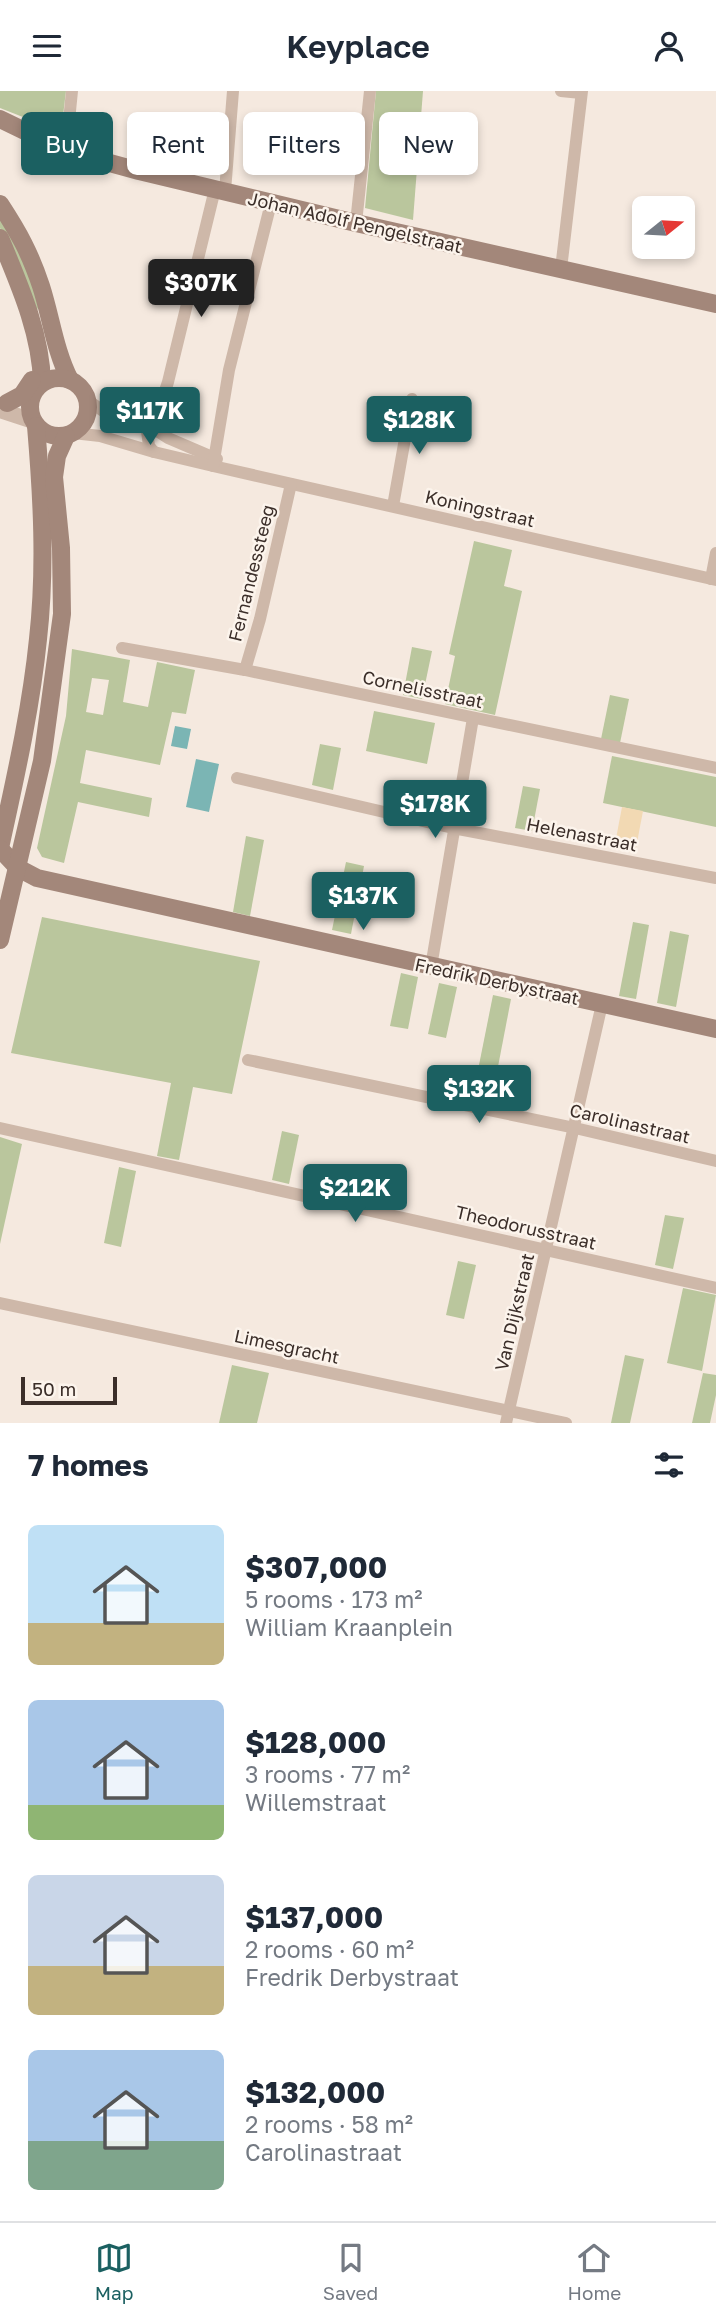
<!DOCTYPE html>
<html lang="en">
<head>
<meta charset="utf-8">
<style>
	:root { --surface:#fff; --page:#f6f6f7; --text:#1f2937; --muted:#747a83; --line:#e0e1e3; --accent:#1b6061 }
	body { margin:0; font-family:"Golos Text",sans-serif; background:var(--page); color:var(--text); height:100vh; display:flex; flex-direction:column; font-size:26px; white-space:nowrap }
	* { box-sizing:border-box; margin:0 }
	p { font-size:23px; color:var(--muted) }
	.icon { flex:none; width:38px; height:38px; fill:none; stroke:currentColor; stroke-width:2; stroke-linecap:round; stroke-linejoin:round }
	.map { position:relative; height:1332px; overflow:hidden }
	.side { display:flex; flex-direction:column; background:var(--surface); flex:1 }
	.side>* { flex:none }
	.hud { position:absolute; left:21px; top:21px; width:676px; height:63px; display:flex; gap:14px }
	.needle { width:46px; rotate:72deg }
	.buttons { position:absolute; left:632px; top:105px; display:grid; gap:14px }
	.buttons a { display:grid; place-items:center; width:63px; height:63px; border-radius:10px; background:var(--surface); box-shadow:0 4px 10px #0003; font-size:35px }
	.scale { position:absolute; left:21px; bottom:18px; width:96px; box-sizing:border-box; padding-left:7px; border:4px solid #3b2e29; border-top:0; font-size:19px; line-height:24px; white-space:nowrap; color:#3b2e29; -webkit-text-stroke:5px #fcf4ec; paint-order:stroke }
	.price { position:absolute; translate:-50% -60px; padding:0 16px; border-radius:7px; background:var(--accent); color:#fff; font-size:23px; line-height:46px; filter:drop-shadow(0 2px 4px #0008) }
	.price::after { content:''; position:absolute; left:50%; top:42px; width:21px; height:16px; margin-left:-10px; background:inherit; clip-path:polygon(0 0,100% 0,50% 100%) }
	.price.active { background:#222; color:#fff }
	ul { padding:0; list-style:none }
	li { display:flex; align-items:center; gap:21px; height:175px; padding:0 28px }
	li span { display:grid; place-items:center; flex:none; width:196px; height:140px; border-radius:10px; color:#555 }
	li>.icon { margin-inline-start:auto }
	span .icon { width:84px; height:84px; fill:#fffc; stroke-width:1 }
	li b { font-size:30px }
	h2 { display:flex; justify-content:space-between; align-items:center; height:84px; padding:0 28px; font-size:30px }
	.tag { padding:0 24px; border-radius:10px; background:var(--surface); box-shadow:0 4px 10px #0003; font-size:24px; line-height:63px }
	.tag.active { background:var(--accent); color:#fff }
	header { display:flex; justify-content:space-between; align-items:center; height:91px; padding:0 28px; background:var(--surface); font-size:32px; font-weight:600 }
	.tabs { display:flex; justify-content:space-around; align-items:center; height:98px; border-top:2px solid var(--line); background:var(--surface); font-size:19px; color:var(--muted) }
	.tabs a { display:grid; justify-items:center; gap:4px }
	.tabs .active { color:var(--accent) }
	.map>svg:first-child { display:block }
	.green { fill:#bac69d; fill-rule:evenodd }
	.sand { fill:#f2d9b3 }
	.water { fill:#7bb5b4 }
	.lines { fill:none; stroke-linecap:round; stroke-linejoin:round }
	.minor { stroke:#ceb8a9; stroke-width:12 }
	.tertiary { stroke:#ceb8a9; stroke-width:16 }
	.secondary { stroke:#a3877a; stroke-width:18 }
	.labels { text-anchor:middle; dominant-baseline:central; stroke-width:5; stroke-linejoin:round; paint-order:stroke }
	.street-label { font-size:18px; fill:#3b2e29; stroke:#fcf4ec }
</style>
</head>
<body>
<header><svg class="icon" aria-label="menu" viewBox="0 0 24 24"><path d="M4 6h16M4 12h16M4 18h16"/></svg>Keyplace<svg class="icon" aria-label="person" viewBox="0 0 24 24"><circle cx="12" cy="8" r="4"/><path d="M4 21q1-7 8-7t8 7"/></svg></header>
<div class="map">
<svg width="716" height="1332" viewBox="0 0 716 1332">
	<rect width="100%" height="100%" fill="#f5e9df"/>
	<!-- green -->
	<g class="green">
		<path d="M0,0H66L61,41L0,17Z"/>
		<path d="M376,0H423L413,129L365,117Z"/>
		<path d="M0,124L17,153L39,213L37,220L0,137Z"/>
		<path d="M474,450L512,459L504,495L522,500L495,624L445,613L455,565L449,563Z"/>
		<path d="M412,556L432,560L422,608L403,604Z"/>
		<path d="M72,558L130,569L123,611L148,616L157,571L195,579L186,623L172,621L160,674L86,659L80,692L152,707L149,726L78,711L64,772L42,766L37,757L66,625ZM92,587L109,589L103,624L86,621Z"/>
		<path d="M610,604L629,608L620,652L601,648Z"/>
		<path d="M374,620L435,632L427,673L366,660Z"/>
		<path d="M320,653L341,657L333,699L312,694Z"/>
		<path d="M612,665L716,686V736L603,712Z"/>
		<path d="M523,695L540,698L532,740L515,737Z"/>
		<path d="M246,745L264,749L250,825L233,821Z"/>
		<path d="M346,771L364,775L351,843L332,839Z"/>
		<path d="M42,826L260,870L232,1003L193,996L179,1069L157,1065L171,992L11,962Z"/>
		<path d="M633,831L649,834L636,908L619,905Z"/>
		<path d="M670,840L689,844L676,916L657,912Z"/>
		<path d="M401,882L418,886L408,938L390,935Z"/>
		<path d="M439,892L457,896L446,947L428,943Z"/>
		<path d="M493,904L511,908L491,1012L472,1009Z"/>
		<path d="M282,1040L299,1044L289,1093L272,1089Z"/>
		<path d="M0,1046L22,1053L0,1153Z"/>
		<path d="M119,1076L136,1080L121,1156L104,1152Z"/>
		<path d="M665,1124L684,1127L673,1178L655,1174Z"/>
		<path d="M458,1170L476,1174L464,1228L446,1224Z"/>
		<path d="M683,1197L716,1204L702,1280L667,1272Z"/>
		<path d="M625,1264L644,1268L630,1332H611Z"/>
		<path d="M232,1274L269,1282L257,1332H219Z"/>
		<path d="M703,1282L716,1284V1304L710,1332H692Z"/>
	</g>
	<!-- sand -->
	<path class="sand" d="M622,716L643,720L635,762L614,758Z"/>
	<!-- water -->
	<g class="water">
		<path d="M175,635L191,638L187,658L171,655Z"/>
		<path d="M196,668L219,673L209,721L186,716Z"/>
	</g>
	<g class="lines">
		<!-- minor -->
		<g class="minor">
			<path d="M561,0L581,2"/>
			<path d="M66,60L72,0"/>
			<path d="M225,100L233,0"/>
			<path d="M356,132L370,0"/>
			<path d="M561,178L582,0"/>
			<path d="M87,309L118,330L128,333H146L168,347L217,368"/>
			<path d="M73,342L100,345L154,361L213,375L716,489"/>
			<path d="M154,361L149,355L146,333L157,324L168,291L215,98"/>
			<path d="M213,375L229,279L271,112"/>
			<path d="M393,415L412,308"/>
			<path d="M711,488L716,462"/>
			<path d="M122,557L245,579L716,677"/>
			<path d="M245,579L260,528L291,393"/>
			<path d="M237,687L453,737L716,787"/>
			<path d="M431,876L473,627"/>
			<path d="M248,969L575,1037L716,1070"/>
			<path d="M0,1037L716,1197"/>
			<path d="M0,1212L566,1332"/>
			<path d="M506,1332L602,913"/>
		</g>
		<!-- tertiary -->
		<path class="tertiary" d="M0,319L33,330"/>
		<!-- secondary -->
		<g class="secondary">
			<path d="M0,28L66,60L139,80L356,132L716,213"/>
			<path d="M0,113C19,142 30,162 41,195C51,226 55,260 70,289"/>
			<path d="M0,147C19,193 41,242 42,292"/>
			<circle cx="59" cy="316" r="29"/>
			<path d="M7,312L22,304L32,289"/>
			<path d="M0,757C15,688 31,618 38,548C46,477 42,406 36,335"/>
			<path d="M0,758L18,777L37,787L716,938"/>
			<path d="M0,849L42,670L62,523L61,457L54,386L57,365L66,345"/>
		</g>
	</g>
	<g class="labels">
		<!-- street labels -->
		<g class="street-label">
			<text transform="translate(355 131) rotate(13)">Johan Adolf Pengelstraat</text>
			<text transform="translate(480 417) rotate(13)">Koningstraat</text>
			<text transform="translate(251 482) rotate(-76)">Fernandessteeg</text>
			<text transform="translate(423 598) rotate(12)">Cornelisstraat</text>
			<text transform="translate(582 743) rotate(11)">Helenastraat</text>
			<text transform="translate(497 890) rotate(12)">Fredrik Derbystraat</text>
			<text transform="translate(630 1032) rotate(13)">Carolinastraat</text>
			<text transform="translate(526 1136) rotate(13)">Theodorusstraat</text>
			<text transform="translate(514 1221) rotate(-77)">Van Dijkstraat</text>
			<text transform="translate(287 1255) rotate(12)">Limesgracht</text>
		</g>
	</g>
</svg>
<div class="buttons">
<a><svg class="needle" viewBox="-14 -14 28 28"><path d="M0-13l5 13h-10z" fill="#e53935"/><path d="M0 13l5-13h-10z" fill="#747a83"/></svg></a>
</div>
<div class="scale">50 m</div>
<b class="price active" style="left:201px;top:228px">$307K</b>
<b class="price" style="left:150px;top:356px">$117K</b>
<b class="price" style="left:419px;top:365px">$128K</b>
<b class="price" style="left:435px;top:749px">$178K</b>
<b class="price" style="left:363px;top:841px">$137K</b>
<b class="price" style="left:479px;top:1034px">$132K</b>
<b class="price" style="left:355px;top:1133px">$212K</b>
<div class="hud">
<a class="tag active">Buy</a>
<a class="tag">Rent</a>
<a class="tag">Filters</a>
<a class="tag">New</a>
</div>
</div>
<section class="side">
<h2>7 homes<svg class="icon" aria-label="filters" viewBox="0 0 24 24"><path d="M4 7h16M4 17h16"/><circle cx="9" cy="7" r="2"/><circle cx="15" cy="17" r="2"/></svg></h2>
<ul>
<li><span style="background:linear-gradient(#bfe0f5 70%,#c2b280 0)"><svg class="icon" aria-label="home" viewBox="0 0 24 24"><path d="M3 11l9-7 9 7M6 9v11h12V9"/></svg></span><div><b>$307,000</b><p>5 rooms · 173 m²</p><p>William Kraanplein</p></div></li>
<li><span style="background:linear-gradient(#a9c7e8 75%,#8fb573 0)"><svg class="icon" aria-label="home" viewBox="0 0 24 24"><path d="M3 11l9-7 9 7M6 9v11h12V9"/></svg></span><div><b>$128,000</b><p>3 rooms · 77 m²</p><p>Willemstraat</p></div></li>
<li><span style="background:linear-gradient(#c9d6e8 65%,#c2b280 0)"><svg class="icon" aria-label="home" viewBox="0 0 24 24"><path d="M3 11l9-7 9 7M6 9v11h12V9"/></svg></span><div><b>$137,000</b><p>2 rooms · 60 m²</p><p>Fredrik Derbystraat</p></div></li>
<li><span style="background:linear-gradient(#a9c7e8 65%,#7fa58c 0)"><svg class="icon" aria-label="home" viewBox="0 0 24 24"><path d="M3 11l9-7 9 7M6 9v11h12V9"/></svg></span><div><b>$132,000</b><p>2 rooms · 58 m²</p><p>Carolinastraat</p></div></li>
</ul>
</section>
<nav class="tabs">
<a class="active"><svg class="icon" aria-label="map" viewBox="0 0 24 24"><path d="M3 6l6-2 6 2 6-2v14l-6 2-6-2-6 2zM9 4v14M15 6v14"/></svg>Map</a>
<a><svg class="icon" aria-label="saved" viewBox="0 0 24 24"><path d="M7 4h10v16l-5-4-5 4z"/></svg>Saved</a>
<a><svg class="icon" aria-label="home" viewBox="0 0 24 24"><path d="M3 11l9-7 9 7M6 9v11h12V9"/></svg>Home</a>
</nav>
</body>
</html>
